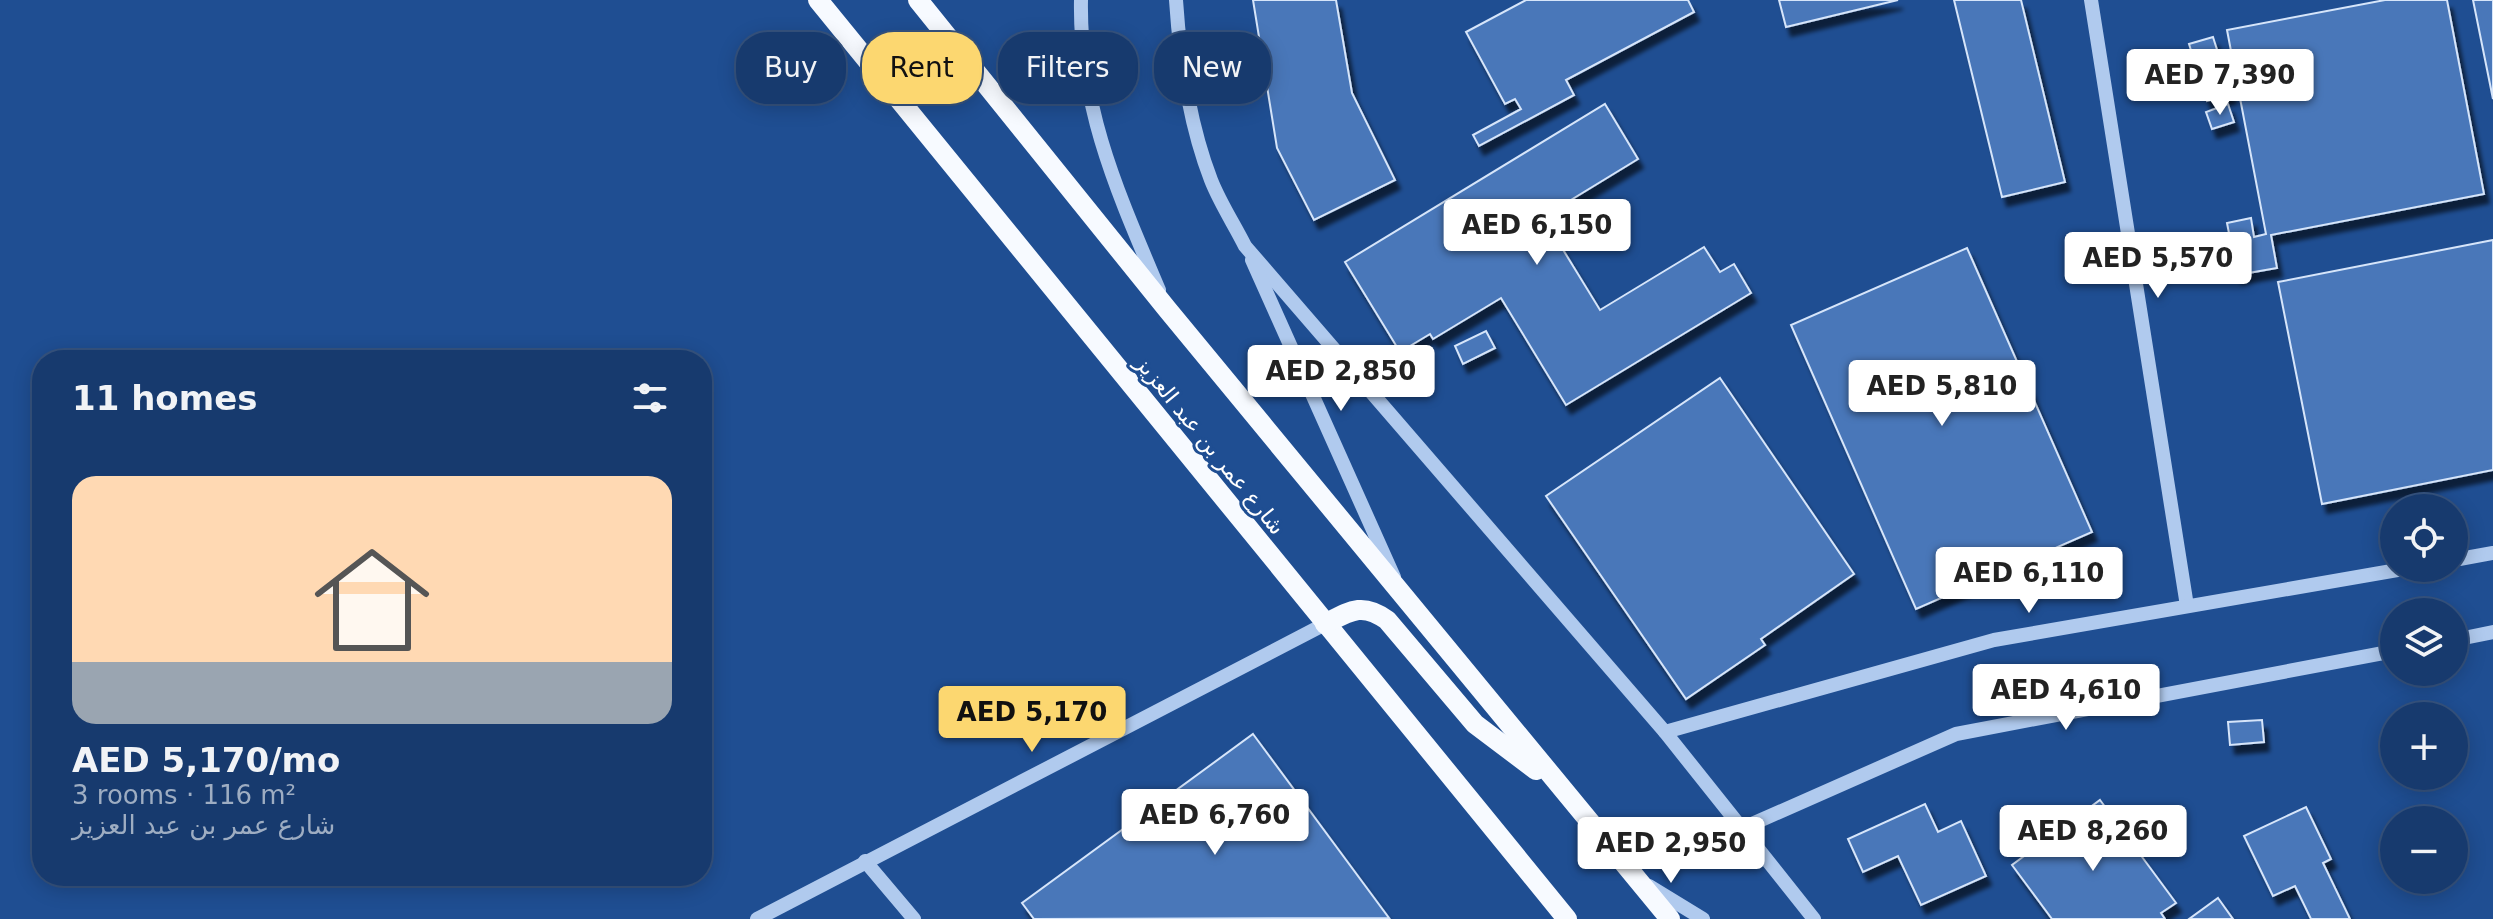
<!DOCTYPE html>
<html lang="en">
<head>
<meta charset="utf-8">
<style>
	:root { --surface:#173a6e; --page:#244576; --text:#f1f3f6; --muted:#9eadc2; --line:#365481; --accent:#fcd770 }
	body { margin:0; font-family:"DejaVu Sans","Noto Naskh Arabic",sans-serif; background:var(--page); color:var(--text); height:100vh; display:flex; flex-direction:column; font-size:30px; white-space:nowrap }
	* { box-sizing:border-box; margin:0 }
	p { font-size:26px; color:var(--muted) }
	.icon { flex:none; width:44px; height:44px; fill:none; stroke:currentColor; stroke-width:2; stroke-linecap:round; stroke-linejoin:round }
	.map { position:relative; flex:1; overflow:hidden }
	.panel { position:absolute; left:32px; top:350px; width:680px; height:536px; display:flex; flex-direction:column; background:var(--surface); border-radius:32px; box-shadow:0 4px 20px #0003,0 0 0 2px var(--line) }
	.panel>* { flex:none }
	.guide { position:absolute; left:736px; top:32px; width:760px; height:72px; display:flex; gap:16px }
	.fabs { position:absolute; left:2380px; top:494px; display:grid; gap:16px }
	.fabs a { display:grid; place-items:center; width:88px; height:88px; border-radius:50%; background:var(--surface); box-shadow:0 4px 20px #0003,0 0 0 2px var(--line); font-size:40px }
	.price { position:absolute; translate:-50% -68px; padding:0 18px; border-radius:8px; background:#fff; color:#222; font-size:26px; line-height:52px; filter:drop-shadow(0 2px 4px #0008) }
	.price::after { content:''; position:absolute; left:50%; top:48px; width:24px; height:18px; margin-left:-12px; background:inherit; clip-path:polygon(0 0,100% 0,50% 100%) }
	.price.on { background:var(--accent); color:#111 }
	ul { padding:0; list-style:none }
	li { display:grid; align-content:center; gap:16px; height:424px; padding:0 40px }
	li+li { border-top:2px solid var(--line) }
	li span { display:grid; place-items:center; height:248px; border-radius:24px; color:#555 }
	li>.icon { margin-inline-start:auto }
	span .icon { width:144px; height:144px; fill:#fffc; stroke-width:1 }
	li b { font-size:34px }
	h2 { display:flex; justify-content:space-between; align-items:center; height:96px; padding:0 40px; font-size:34px }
	.tag { padding:0 28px; border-radius:32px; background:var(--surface); box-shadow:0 4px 20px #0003,0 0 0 2px var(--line); font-size:28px; line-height:72px }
	.tag.on { background:var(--accent); color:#111 }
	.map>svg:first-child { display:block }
	.building { fill:#4877b9; stroke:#d6e5fa; stroke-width:2; filter:url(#shadow) }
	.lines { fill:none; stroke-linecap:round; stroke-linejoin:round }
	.minor { stroke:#b0caee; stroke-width:14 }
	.major { stroke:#f7faff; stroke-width:20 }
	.labels { text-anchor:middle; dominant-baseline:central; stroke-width:6; stroke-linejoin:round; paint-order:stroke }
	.street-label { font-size:22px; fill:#fff; stroke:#1f4e92 }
</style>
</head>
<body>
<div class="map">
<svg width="2493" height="919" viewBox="0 0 2493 919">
	<defs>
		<filter id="shadow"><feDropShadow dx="5" dy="9" stdDeviation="2" flood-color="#0009"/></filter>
	</defs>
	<rect width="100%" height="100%" fill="#1f4e92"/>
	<!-- building -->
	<g class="building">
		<path d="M1253,0H1336L1352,93L1395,180L1314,220L1277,148Z"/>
		<path d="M1526,0H1688L1694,12L1566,80L1574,95L1479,146L1473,135L1521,109L1515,99L1505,104L1466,32Z"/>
		<path d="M1779,0H1898L1786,27Z"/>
		<path d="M1954,0H2021L2065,182L2002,197Z"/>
		<path d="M2385,0H2447L2484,194L2271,235L2277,268L2237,275L2227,223L2251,218L2254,237L2266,234L2227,30Z"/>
		<path d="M2473,0H2493V99Z"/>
		<path d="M2213,37L2231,94L2207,101L2189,44Z"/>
		<path d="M1605,104L1638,159L1543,217L1600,310L1704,247L1720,272L1734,264L1751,293L1566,405L1501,298L1433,339L1430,334L1400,352L1345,262Z"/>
		<path d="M2228,104L2234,122L2212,129L2206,112Z"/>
		<path d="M2493,240V470L2322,504L2278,282Z"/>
		<path d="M1967,248L2092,532L1916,609L1791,325Z"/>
		<path d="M1486,331L1495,348L1463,364L1455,346Z"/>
		<path d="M1720,378L1854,574L1761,639L1765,645L1686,699L1546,496Z"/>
		<path d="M2262,720L2264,742L2230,745L2228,722Z"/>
		<path d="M1253,734L1389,918L1034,919L1022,903Z"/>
		<path d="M2100,800L2176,903L2161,913L2165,919H2052L2012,865Z"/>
		<path d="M1925,804L1938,832L1961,821L1986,876L1921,905L1898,856L1863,872L1848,839Z"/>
		<path d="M2306,807L2331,859L2323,863L2350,919H2311L2295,886L2273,896L2244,836Z"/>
		<path d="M2218,898L2233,919H2189Z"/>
	</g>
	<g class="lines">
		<!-- minor -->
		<g class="minor">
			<path d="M1081,0C1079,108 1118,193 1159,290"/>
			<path d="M1176,0C1180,61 1189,123 1211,180C1220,203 1234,224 1245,246L1665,732L1814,919"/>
			<path d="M2091,0L2187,606"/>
			<path d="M1252,260L1394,577"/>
			<path d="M2454,560L2493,553"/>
			<path d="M2454,640L2493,632"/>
			<path d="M1665,732L1994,640L2409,568"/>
			<path d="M1743,828L1956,734L2394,651"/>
			<path d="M865,861L914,919"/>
			<path d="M1649,886L1703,919"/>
			<path d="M757,919L1325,624"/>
		</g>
		<!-- major -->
		<g class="major">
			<path d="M818,0L1567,919"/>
			<path d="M918,0L1167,309L1670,919"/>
			<path d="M1325,624C1350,611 1362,602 1387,620L1475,724L1536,770"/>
		</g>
	</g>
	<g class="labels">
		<!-- street labels -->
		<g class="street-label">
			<text transform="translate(1210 445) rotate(51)">شارع عمر بن عبد العزيز</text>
		</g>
	</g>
</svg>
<div class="fabs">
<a><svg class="icon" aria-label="locate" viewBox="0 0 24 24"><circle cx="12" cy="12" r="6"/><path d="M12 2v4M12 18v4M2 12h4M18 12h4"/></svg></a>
<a><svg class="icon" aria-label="layers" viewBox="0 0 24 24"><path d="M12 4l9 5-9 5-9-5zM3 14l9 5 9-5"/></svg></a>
<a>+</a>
<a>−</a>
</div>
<b class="price" style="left:2220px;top:117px">AED 7,390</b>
<b class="price" style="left:1537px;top:267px">AED 6,150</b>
<b class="price" style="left:2158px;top:300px">AED 5,570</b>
<b class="price" style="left:1341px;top:413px">AED 2,850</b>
<b class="price" style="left:1942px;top:428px">AED 5,810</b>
<b class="price" style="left:2029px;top:615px">AED 6,110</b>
<b class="price" style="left:2066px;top:732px">AED 4,610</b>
<b class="price on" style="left:1032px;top:754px">AED 5,170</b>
<b class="price" style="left:1215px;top:857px">AED 6,760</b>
<b class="price" style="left:2093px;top:873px">AED 8,260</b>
<b class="price" style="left:1671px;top:885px">AED 2,950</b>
<div class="guide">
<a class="tag">Buy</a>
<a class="tag on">Rent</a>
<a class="tag">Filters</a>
<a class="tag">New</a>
</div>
<section class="panel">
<h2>11 homes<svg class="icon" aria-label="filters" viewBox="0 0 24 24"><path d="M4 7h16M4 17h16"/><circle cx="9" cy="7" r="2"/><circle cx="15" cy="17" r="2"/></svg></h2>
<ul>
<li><span style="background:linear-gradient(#ffd9b3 75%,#9aa5b1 0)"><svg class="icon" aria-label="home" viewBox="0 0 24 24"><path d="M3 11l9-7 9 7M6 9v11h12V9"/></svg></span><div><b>AED 5,170/mo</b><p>3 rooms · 116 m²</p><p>شارع عمر بن عبد العزيز</p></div></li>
</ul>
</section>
</div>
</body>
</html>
